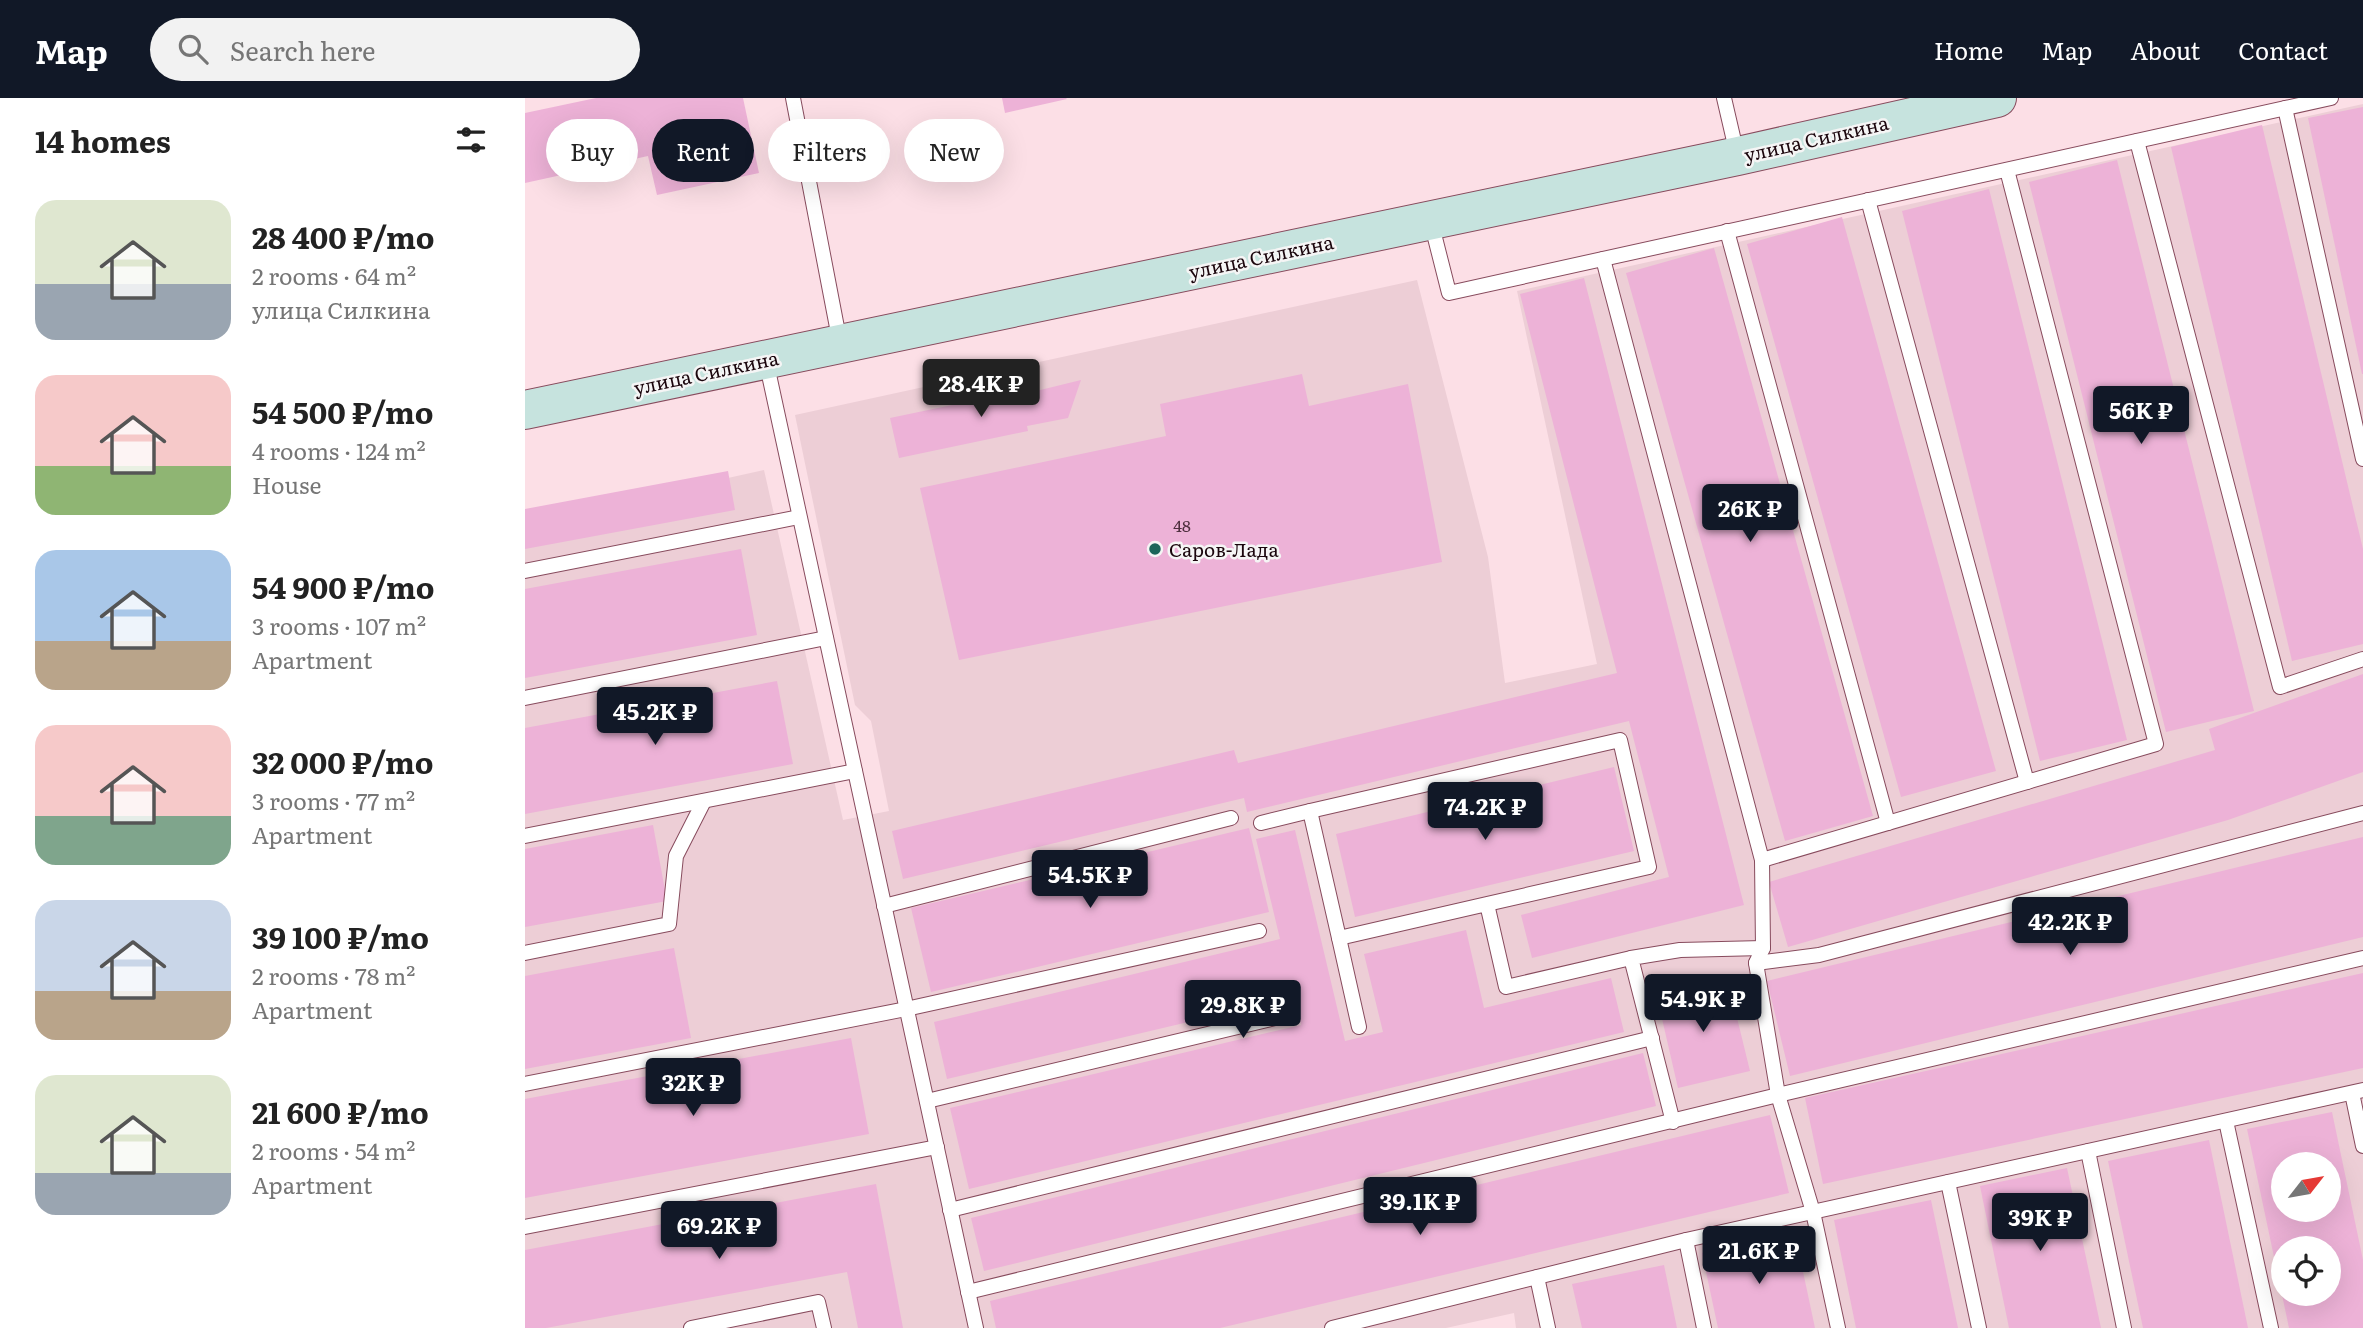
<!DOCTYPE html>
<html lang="en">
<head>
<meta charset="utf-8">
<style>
	:root { --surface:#fff; --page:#f2f2f2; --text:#222; --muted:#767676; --accent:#111827 }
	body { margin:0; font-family:Literata,serif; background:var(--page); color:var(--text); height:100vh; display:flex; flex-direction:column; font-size:26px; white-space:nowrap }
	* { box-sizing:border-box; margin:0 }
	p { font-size:23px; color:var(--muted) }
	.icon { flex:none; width:38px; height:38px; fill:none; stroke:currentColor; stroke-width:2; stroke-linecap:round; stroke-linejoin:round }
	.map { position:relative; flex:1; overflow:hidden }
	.drawer { display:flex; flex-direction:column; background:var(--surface); width:525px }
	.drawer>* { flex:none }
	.top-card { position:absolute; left:21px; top:21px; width:665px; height:63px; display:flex; gap:14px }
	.needle { width:46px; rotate:59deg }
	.buttons { position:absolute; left:1746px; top:1054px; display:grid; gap:14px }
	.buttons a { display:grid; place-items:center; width:70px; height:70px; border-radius:50%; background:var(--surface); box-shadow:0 7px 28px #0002; font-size:35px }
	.price { position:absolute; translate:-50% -60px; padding:0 16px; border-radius:7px; background:var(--accent); color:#fff; font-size:23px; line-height:46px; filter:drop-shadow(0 2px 4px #0008) }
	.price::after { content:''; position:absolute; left:50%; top:42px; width:21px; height:16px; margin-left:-10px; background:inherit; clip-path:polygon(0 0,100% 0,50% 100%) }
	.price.current { background:#222; color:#fff }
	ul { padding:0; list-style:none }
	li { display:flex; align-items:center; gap:21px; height:175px; padding:0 35px }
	li span { display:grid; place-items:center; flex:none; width:196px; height:140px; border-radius:21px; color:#555 }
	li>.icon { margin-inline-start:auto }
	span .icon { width:84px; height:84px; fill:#fffc; stroke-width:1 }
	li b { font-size:30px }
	h2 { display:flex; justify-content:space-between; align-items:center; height:84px; padding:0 35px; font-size:30px }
	.chip { padding:0 24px; border-radius:32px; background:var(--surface); box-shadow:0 7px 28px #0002; font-size:24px; line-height:63px }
	.chip.current { background:var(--accent); color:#fff }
	header { display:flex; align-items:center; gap:42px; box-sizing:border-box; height:98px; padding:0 35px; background:var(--accent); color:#fff }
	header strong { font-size:33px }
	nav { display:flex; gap:38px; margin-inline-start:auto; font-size:24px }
	.search { width:490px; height:63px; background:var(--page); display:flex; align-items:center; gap:18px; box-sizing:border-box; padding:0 24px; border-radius:38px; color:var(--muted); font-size:26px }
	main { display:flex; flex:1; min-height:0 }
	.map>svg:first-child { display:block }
	.built { fill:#edced6; fill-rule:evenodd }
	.building { fill:#edb2d7; fill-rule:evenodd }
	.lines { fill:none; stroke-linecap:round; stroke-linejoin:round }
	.service-casing { stroke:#874b5d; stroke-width:16 }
	.secondary-casing { stroke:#874b5d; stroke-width:40 }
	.service { stroke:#fff; stroke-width:14 }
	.secondary { stroke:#c6e3de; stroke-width:38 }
	.poi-dot { fill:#1c655a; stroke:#f5f5f5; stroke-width:2.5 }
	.labels { text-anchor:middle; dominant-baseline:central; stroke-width:5; stroke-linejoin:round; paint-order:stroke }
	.number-label { font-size:16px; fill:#4f303f }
	.street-label { font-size:19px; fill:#1a050c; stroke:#f5f5f5 }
	.poi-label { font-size:19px; fill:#1a050c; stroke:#f5f5f5; text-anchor:start }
</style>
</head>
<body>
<header>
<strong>Map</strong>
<div class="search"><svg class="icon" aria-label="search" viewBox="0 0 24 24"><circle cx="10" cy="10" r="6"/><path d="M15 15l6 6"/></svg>Search here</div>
<nav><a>Home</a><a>Map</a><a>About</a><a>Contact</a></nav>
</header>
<main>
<section class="drawer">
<h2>14 homes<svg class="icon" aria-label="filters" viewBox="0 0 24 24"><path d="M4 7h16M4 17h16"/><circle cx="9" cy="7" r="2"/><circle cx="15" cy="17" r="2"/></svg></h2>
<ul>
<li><span style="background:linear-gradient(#dfe7d0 60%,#9aa5b1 0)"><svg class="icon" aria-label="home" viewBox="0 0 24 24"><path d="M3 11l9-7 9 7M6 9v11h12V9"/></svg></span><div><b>28 400 ₽/mo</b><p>2 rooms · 64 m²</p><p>улица Силкина</p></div></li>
<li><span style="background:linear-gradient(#f6c9c9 65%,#8fb573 0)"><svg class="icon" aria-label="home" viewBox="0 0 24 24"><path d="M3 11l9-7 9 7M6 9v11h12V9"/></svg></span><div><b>54 500 ₽/mo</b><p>4 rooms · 124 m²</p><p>House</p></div></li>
<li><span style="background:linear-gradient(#a9c7e8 65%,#b9a48a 0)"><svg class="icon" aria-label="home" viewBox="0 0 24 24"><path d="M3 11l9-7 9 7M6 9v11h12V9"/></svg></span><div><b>54 900 ₽/mo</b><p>3 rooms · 107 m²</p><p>Apartment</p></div></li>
<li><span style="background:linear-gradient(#f6c9c9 65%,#7fa58c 0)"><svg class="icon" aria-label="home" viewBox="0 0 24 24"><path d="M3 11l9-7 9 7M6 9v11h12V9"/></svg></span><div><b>32 000 ₽/mo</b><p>3 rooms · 77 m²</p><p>Apartment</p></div></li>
<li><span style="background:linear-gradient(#c9d6e8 65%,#b9a48a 0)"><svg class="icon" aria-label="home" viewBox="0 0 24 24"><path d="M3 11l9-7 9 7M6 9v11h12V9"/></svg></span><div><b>39 100 ₽/mo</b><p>2 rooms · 78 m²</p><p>Apartment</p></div></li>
<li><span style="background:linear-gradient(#dfe7d0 70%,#9aa5b1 0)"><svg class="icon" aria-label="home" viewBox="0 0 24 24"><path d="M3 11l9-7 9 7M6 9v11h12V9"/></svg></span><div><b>21 600 ₽/mo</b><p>2 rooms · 54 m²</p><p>Apartment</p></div></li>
</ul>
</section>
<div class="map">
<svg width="1838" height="1230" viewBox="0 0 1838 1230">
	<rect width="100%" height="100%" fill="#fcdfe6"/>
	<!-- built -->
	<path class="built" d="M1838,6V1230H991L989,1215L921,1230H0V425L239,372L318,722L364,713L346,623L330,607L270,317L892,182L963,459L980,585L1072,566L992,193ZM1759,1066H1804V1111H1759ZM1759,1150H1804V1195H1759Z"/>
	<!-- building -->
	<g class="building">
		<path d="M71,0H218L234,75L132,97L123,58L0,85V15Z"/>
		<path d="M477,0H541L542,1L480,15Z"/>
		<path d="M1838,9V276H1837L1783,20Z"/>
		<path d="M1737,27L1838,451V546L1767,563L1646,49Z"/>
		<path d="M1592,62L1729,613L1641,634L1504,84Z"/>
		<path d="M1464,91L1602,642L1515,663L1377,113Z"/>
		<path d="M1317,119L1471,673L1376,699L1222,146Z"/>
		<path d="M1189,150L1348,718L1260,743L1101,175Z"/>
		<path d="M1059,180L1219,807L1007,860L996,817L1144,779L1104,623L722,714L719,700L378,781L367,733L709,652L713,665L1092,575L995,196Z"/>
		<path d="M777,276L784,308L883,286L917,464L434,562L395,390L641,338L635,306Z"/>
		<path d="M556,282L543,320L502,328L503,333L374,360L365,320L494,293L495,297Z"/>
		<path d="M203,373L210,412L0,451V411Z"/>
		<path d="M216,451L232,537L0,580V491Z"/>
		<path d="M1838,576V674L1703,722L1263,849L1244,784L1690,652L1684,631Z"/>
		<path d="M252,583L268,666L0,716V630Z"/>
		<path d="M1089,669L1109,753L830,819L811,736Z"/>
		<path d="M128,727L142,803L0,829V751Z"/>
		<path d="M724,730L744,814L406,894L386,810Z"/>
		<path d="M770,732L820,943L858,934L839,856L941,832L959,910L1086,880L1099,934L444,1091L425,1010L776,927L769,899L422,981L409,924L755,841L731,741Z"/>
		<path d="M1838,739V839L1265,978L1242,883Z"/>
		<path d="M149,850L166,940L0,971V878Z"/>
		<path d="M1838,875V970L1298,1086L1280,1000Z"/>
		<path d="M1203,883L1225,973L1153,990L1132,899Z"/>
		<path d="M326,940L344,1036L0,1100V1001Z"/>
		<path d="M1118,955L1131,1008L459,1173L446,1120Z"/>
		<path d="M1807,1014L1838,1162V1230H1764L1722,1031ZM1759,1066H1804V1111H1759ZM1759,1150H1804V1195H1759Z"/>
		<path d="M1245,1017L1264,1095L695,1230H471L465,1203Z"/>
		<path d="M1684,1042L1723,1230H1618L1583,1063Z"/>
		<path d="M1542,1070L1576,1230H1484L1455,1088Z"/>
		<path d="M351,1086L378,1230H333L322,1174L21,1230H0V1152Z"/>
		<path d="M1406,1102L1433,1230H1331L1309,1122Z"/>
		<path d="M1270,1136L1290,1230H1193L1177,1155Z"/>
		<path d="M1139,1167L1152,1230H1057L1047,1186Z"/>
	</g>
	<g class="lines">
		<defs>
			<g id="service">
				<path d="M268,0L315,245"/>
				<path d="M1199,0L1212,56"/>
				<path d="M1760,10L1838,361"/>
				<path d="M1612,43L1755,589L1838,561"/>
				<path d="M1343,102L1502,684"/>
				<path d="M906,124L924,195L1806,0"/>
				<path d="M1202,133L1363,725"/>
				<path d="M1078,161L1237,762L1631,646L1482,72"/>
				<path d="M241,263L451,1230"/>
				<path d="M0,473L274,419"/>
				<path d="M0,600L301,540"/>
				<path d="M736,725L785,713"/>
				<path d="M0,738L330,673"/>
				<path d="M1237,762L1238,850L1231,865L1253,997L1288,1114L1313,1230"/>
				<path d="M962,806L814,840L785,713L1095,642L1124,769L962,806L981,889L1106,860"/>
				<path d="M359,808L706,720"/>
				<path d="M814,840L834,929"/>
				<path d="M0,855L144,826L151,758L179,703"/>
				<path d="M1231,865L1294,857L1838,715"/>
				<path d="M0,986L381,911L734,833"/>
				<path d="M1827,995L1838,1048"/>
				<path d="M402,1003L750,920"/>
				<path d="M1701,1023L1746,1230"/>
				<path d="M1148,1024L1106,860L1155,852L1238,850"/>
				<path d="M1563,1053L1599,1230"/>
				<path d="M1423,1084L1454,1230"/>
				<path d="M425,1112L1127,940"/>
				<path d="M0,1129L412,1049"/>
				<path d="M1161,1142L1179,1230"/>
				<path d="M1012,1179L1023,1230"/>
				<path d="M443,1194L1253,997L1838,860"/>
				<path d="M166,1230L293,1204L299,1230"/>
				<path d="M807,1230L1161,1142L1838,992"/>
			</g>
			<path id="secondary" d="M0,312L1213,58L1472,0"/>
		</defs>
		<!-- service casing -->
		<use href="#service" class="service-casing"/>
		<!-- secondary casing -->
		<use href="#secondary" class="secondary-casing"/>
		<!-- service -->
		<use href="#service" class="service"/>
		<!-- secondary -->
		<use href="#secondary" class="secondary"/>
	</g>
	<!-- markers -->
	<circle class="poi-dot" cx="630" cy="451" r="7"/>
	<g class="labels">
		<!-- number labels -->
		<g class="number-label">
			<text x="657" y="427">48</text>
		</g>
		<!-- street labels -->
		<g class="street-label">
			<text transform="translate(1291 40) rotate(-13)">улица Силкина</text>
			<text transform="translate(736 158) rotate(-12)">улица Силкина</text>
			<text transform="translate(181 274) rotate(-12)">улица Силкина</text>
		</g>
		<!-- poi labels -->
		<g class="poi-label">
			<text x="644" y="451">Саров-Лада</text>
		</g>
	</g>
</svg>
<div class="buttons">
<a><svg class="needle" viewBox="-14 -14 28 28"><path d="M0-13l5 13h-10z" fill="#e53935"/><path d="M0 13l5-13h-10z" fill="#767676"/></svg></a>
<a><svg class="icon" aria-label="locate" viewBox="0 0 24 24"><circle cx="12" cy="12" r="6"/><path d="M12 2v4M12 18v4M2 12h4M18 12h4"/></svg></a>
</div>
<b class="price current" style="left:456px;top:321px">28.4K ₽</b>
<b class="price" style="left:1616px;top:348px">56K ₽</b>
<b class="price" style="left:1225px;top:446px">26K ₽</b>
<b class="price" style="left:130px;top:649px">45.2K ₽</b>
<b class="price" style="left:960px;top:744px">74.2K ₽</b>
<b class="price" style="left:565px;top:812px">54.5K ₽</b>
<b class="price" style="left:1545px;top:859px">42.2K ₽</b>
<b class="price" style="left:1178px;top:936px">54.9K ₽</b>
<b class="price" style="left:718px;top:942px">29.8K ₽</b>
<b class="price" style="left:168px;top:1020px">32K ₽</b>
<b class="price" style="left:895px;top:1139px">39.1K ₽</b>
<b class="price" style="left:1515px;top:1155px">39K ₽</b>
<b class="price" style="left:194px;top:1163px">69.2K ₽</b>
<b class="price" style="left:1234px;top:1188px">21.6K ₽</b>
<div class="top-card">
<a class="chip">Buy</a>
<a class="chip current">Rent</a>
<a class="chip">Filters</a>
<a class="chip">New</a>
</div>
</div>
</main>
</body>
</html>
